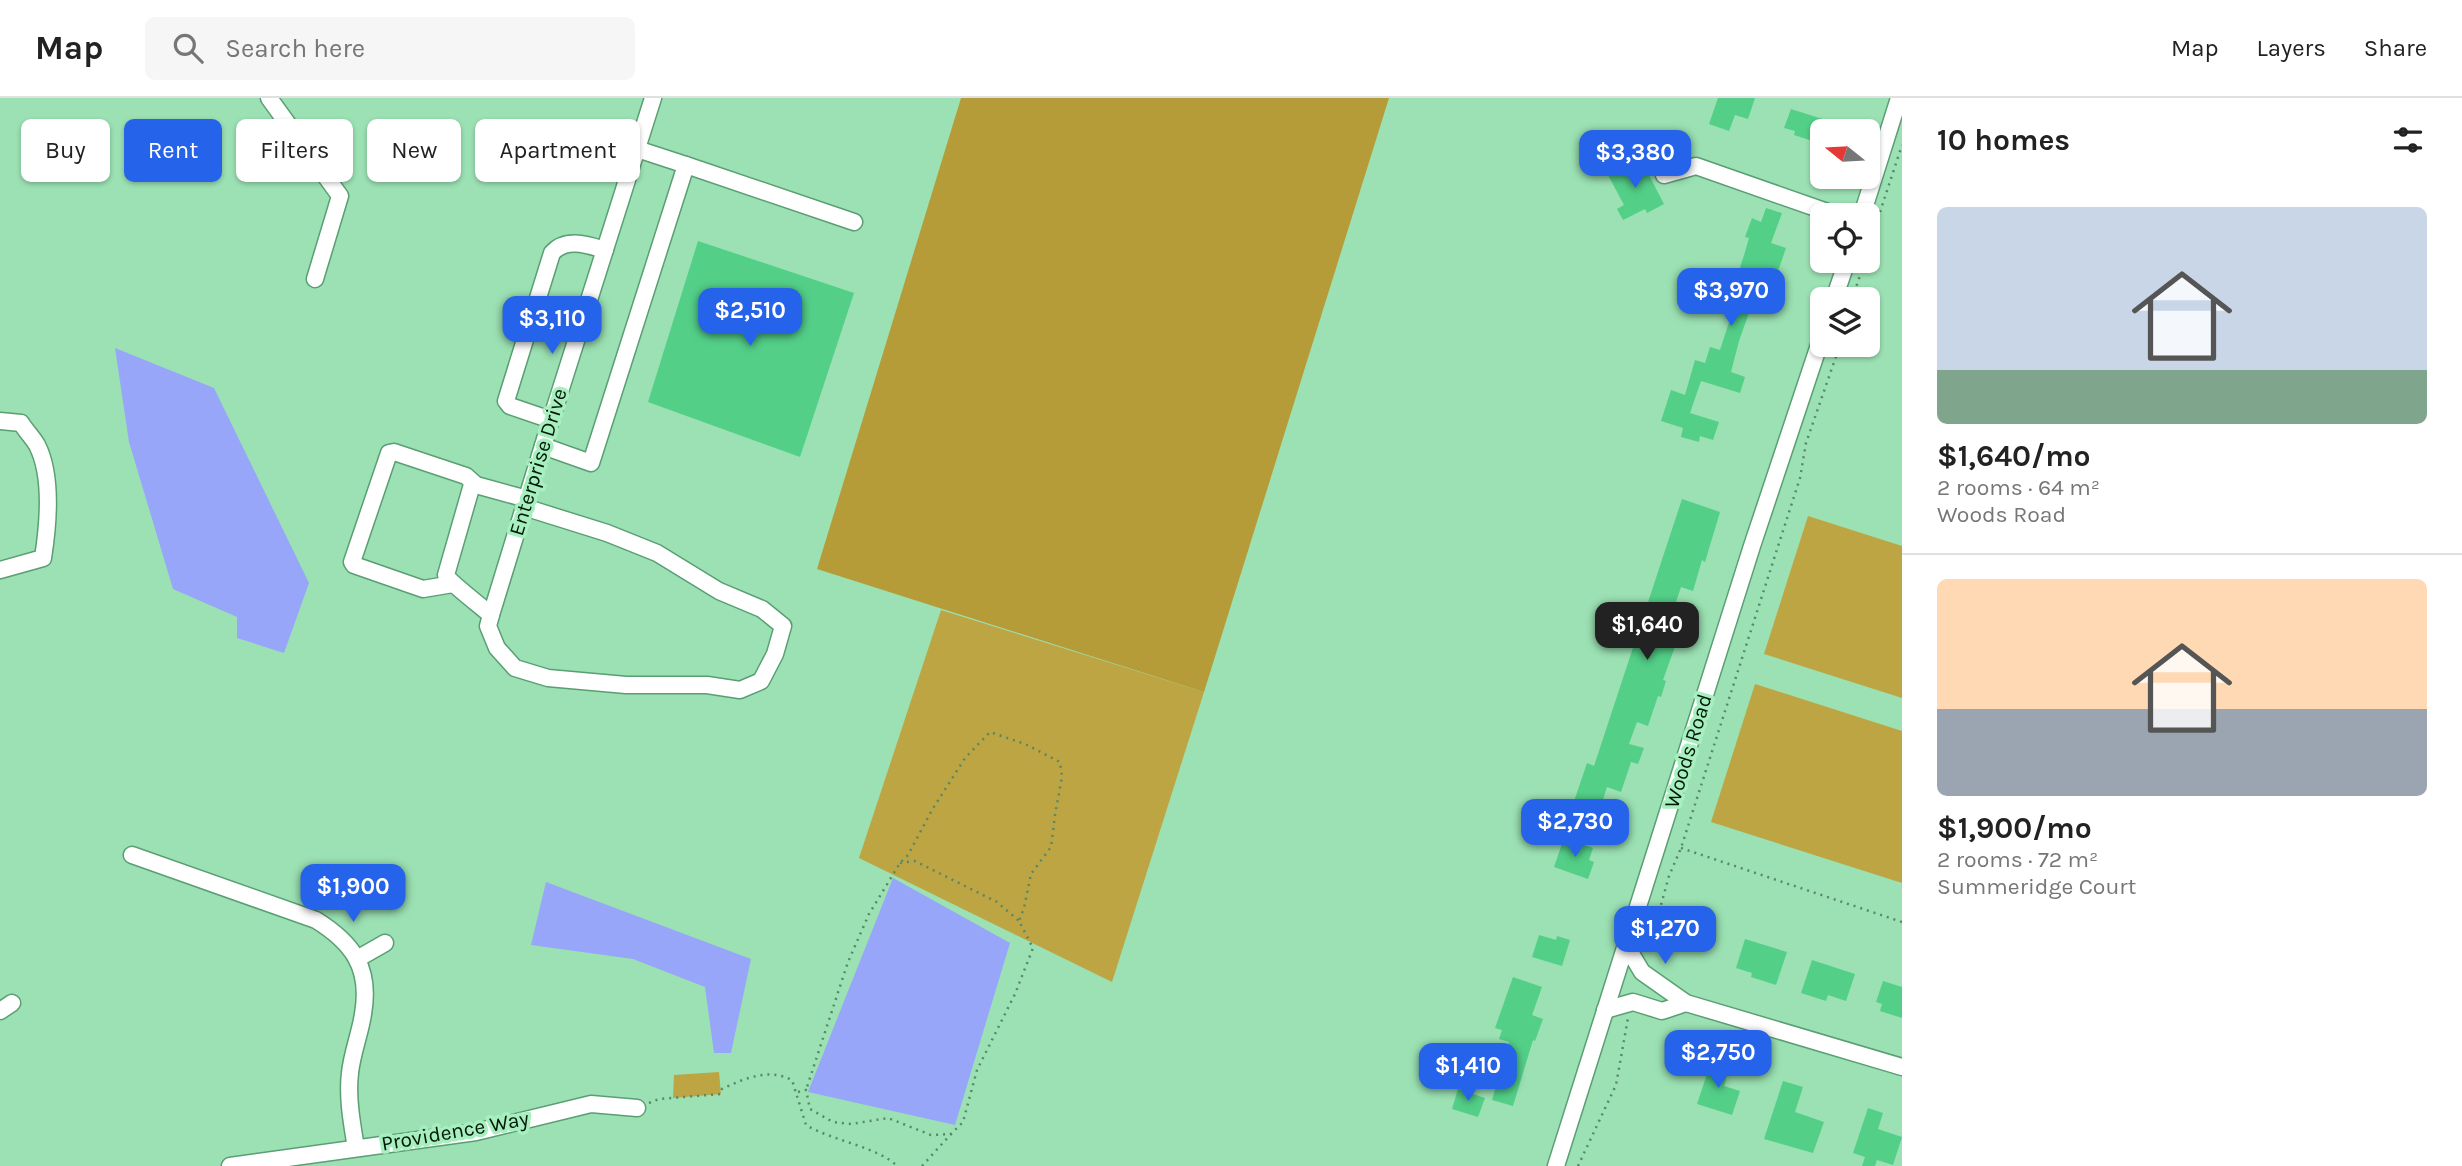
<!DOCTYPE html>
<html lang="en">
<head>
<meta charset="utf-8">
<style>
	:root { --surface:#fff; --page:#f6f6f6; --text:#222; --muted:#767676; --line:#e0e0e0; --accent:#2563eb }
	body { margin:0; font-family:Karla,sans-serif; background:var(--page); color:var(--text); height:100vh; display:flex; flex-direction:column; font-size:26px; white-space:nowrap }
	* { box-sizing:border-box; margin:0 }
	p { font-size:23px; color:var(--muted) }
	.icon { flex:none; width:38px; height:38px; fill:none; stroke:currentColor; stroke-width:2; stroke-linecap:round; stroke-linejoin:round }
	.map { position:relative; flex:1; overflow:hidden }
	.drawer { display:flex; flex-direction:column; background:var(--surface); width:560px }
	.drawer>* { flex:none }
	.hud { position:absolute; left:21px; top:21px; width:665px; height:63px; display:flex; gap:14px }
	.needle { width:46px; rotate:288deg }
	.buttons { position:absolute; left:1810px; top:21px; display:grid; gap:14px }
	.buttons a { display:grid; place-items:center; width:70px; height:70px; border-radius:10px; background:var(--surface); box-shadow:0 2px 5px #0004; font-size:35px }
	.price { position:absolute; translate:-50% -60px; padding:0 16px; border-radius:14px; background:var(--accent); color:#fff; font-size:23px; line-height:46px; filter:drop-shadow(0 2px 4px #0008) }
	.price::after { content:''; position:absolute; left:50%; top:42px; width:21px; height:16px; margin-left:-10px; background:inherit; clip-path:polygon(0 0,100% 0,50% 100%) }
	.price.current { background:#222; color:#fff }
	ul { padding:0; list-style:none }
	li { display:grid; align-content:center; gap:14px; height:371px; padding:0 35px }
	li+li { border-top:2px solid var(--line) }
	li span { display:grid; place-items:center; height:217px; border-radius:10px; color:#555 }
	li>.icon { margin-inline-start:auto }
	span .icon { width:126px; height:126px; fill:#fffc; stroke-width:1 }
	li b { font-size:30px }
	h2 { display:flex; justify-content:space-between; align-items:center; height:84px; padding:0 35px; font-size:30px }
	.chip { padding:0 24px; border-radius:10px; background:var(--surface); box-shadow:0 2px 5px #0004; font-size:24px; line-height:63px }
	.chip.current { background:var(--accent); color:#fff }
	header { display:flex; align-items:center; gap:42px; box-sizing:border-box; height:98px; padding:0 35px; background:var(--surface); border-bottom:2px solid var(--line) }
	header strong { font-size:33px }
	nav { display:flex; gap:38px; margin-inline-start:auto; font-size:24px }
	.search { width:490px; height:63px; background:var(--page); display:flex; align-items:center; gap:18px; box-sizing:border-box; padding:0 24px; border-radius:10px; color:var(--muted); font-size:26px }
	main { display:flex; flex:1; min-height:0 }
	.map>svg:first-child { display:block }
	.green { fill:#bea543 }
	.forest { fill:#b59c38 }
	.water { fill:#97a6f9 }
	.building { fill:#53cf88 }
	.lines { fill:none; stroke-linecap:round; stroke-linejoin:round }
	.minor-casing { stroke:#5a9e74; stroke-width:19 }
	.path { stroke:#578868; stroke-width:2.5; stroke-dasharray:2 5; stroke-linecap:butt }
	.minor { stroke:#fff; stroke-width:16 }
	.labels { text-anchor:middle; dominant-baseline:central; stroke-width:7; stroke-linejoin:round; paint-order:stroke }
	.street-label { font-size:21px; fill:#001808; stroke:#a8efc0 }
</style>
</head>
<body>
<header>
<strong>Map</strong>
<div class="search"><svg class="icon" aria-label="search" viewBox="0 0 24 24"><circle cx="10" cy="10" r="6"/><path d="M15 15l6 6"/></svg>Search here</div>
<nav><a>Map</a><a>Layers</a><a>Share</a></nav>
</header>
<main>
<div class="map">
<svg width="1902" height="1068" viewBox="0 0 1902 1068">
	<rect width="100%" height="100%" fill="#9be1b3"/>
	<!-- green -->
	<g class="green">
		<path d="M1808,418L1902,448V600L1764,556Z"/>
		<path d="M941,512L1204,594L1112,884L859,760Z"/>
		<path d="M1755,586L1902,633V785L1711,724Z"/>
		<path d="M719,974L721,996L673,1000L674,977Z"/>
	</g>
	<!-- forest -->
	<path class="forest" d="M961,0H1389L1204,594L817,471Z"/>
	<!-- water -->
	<g class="water">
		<path d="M115,250L214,290L309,485L284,555L237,540V519L173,491L129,344Z"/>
		<path d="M893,780L1010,845L955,1027L808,994Z"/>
		<path d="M546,784L751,861L731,955H714L705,889L633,861L531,847Z"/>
	</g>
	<!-- building -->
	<g class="building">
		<path d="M1718,0H1755L1748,21L1735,17L1729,33L1709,26Z"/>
		<path d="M1791,11L1854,31L1853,33H1822V46L1794,37L1795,33L1784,30Z"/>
		<path d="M1640,60L1664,106L1647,115L1645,111L1623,122L1617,111L1624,107L1608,77Z"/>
		<path d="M1766,110L1782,115L1771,145L1786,150L1769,199L1756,195L1739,243L1731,274L1745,279L1740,295L1701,283L1690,315L1719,324L1713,342L1700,338L1699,344L1681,339L1683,330L1661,323L1671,292L1685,297L1695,262L1705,265L1710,249L1720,252L1735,206L1725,203L1731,184L1735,185L1745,154L1749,140L1745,139L1752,120L1761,124Z"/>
		<path d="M698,143L854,195L800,359L648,304Z"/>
		<path d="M1682,401L1720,414L1705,464L1702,462L1693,493L1681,489L1674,510L1687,515L1663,582L1666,583L1661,599L1658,598L1648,628L1637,624L1629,646L1644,650L1638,666L1631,664L1621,694L1607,689L1600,711L1616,716L1611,732L1569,718L1587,665L1594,668Z"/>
		<path d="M1564,740L1593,750L1589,762L1594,764L1588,781L1554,769Z"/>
		<path d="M1539,837L1556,842L1557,838L1570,842L1562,868L1532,859Z"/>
		<path d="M1745,841L1787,854L1776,887L1751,879L1752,875L1736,870Z"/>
		<path d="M1812,862L1855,876L1846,903L1828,897L1826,903L1801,895Z"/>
		<path d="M1513,879L1542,889L1532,917L1543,921L1535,943L1533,942L1513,1008L1492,1002L1509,944L1499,941L1502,932L1495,930Z"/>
		<path d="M1883,883L1902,889V920L1880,913L1882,906L1876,904Z"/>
		<path d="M1712,961L1730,966L1724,988L1740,993L1732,1017L1697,1006Z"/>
		<path d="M1783,983L1803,989L1795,1014L1824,1024L1813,1055L1764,1041Z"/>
		<path d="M1458,991L1485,1000L1478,1019L1452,1011Z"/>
		<path d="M1868,1010L1883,1015L1878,1031L1902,1039L1893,1067L1877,1062L1875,1068H1862L1865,1059L1853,1055Z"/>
	</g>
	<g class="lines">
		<defs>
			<g id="minor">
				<path d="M269,0L340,98L315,181"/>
				<path d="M686,67L854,124"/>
				<path d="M1664,77L1696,68L1836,117"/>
				<path d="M1862,117L1899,0"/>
				<path d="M1834,201L1847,163"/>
				<path d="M551,322L510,308L506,303L552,155C566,139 588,147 605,152"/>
				<path d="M0,323L21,325C26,333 33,340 37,347C53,378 48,428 43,460L0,472"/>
				<path d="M543,348L591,365L686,67L637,51"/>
				<path d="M476,387L471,390L446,477C449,484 482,509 491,517"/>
				<path d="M524,409L607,435L657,455L719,493L762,511L783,528L775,556L761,583L740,592L707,587H626L548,580L515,570L497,550L488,528L491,517L545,341L551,322L653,0"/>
				<path d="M453,486L423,491L354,467L352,464L389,355L394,354L466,378L476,387L527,401"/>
				<path d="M132,757L316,822C353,845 371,870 363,916C360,936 352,955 350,975C347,999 352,1026 356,1050"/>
				<path d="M1626,847L1642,874L1686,905L1902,969"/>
				<path d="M357,861L385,845"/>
				<path d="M1605,912L1633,904L1662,913L1686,905"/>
				<path d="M0,913L12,905"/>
				<path d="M230,1068L476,1034L591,1006L637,1010"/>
				<path d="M1556,1068L1752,448L1822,238"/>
			</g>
		</defs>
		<!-- minor casing -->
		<use href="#minor" class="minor-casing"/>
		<!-- path -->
		<g class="path">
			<path d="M1880,114L1902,47"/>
			<path d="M1867,155L1878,121"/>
			<path d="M1852,201L1865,163"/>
			<path d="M1681,750L1902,824"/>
			<path d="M900,765L915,763L997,804L1019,823"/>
			<path d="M1648,854L1669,778L1681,750L1800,380L1806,345L1840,247"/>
			<path d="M798,994L806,992L810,1011L833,1024L851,1026L888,1020L931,1037L951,1036L963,1024L977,972L1015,896L1033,850L1019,823L1024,810L1031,776L1051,749L1055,717L1062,679L1060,664L1025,646L990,634L965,660L932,712L908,757L900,765L869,816L848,864L806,992"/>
			<path d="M649,1005L659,1001L721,996L722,991C745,980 769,970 792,982L806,1027C833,1043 878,1049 897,1068"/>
			<path d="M922,1068L951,1036"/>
			<path d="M1578,1068L1616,987L1628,920"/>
		</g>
		<!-- minor -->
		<use href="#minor" class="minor"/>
	</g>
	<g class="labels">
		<!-- street labels -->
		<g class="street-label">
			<text transform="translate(538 364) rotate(-73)">Enterprise Drive</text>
			<text transform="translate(1688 653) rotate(-73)">Woods Road</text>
			<text transform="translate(455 1033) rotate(-10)">Providence Way</text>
		</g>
	</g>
</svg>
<div class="buttons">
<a><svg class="needle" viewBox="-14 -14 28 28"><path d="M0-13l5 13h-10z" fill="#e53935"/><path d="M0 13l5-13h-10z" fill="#767676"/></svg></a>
<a><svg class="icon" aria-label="locate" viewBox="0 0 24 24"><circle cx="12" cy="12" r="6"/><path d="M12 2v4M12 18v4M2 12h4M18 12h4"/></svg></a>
<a><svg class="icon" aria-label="layers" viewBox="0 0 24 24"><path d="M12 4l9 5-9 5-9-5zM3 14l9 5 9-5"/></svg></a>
</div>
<b class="price" style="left:1635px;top:92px">$3,380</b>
<b class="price" style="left:1731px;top:230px">$3,970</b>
<b class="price" style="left:750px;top:250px">$2,510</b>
<b class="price" style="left:552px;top:258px">$3,110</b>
<b class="price current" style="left:1647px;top:564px">$1,640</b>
<b class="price" style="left:1575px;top:761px">$2,730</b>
<b class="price" style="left:353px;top:826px">$1,900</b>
<b class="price" style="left:1665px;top:868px">$1,270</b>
<b class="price" style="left:1718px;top:992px">$2,750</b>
<b class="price" style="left:1468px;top:1005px">$1,410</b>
<div class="hud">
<a class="chip">Buy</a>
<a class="chip current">Rent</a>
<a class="chip">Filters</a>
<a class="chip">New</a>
<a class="chip">Apartment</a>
</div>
</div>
<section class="drawer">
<h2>10 homes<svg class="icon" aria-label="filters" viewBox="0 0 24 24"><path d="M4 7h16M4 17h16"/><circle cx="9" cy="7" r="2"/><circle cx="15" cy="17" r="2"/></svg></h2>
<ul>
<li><span style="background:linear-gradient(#c9d6e8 75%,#7fa58c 0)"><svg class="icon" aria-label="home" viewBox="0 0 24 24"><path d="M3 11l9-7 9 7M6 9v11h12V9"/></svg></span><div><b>$1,640/mo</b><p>2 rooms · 64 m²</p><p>Woods Road</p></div></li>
<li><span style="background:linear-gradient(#ffd9b3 60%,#9aa5b1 0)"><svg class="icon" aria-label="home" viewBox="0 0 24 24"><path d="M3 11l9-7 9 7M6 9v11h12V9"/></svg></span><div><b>$1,900/mo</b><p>2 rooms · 72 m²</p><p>Summeridge Court</p></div></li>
</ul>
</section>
</main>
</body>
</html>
